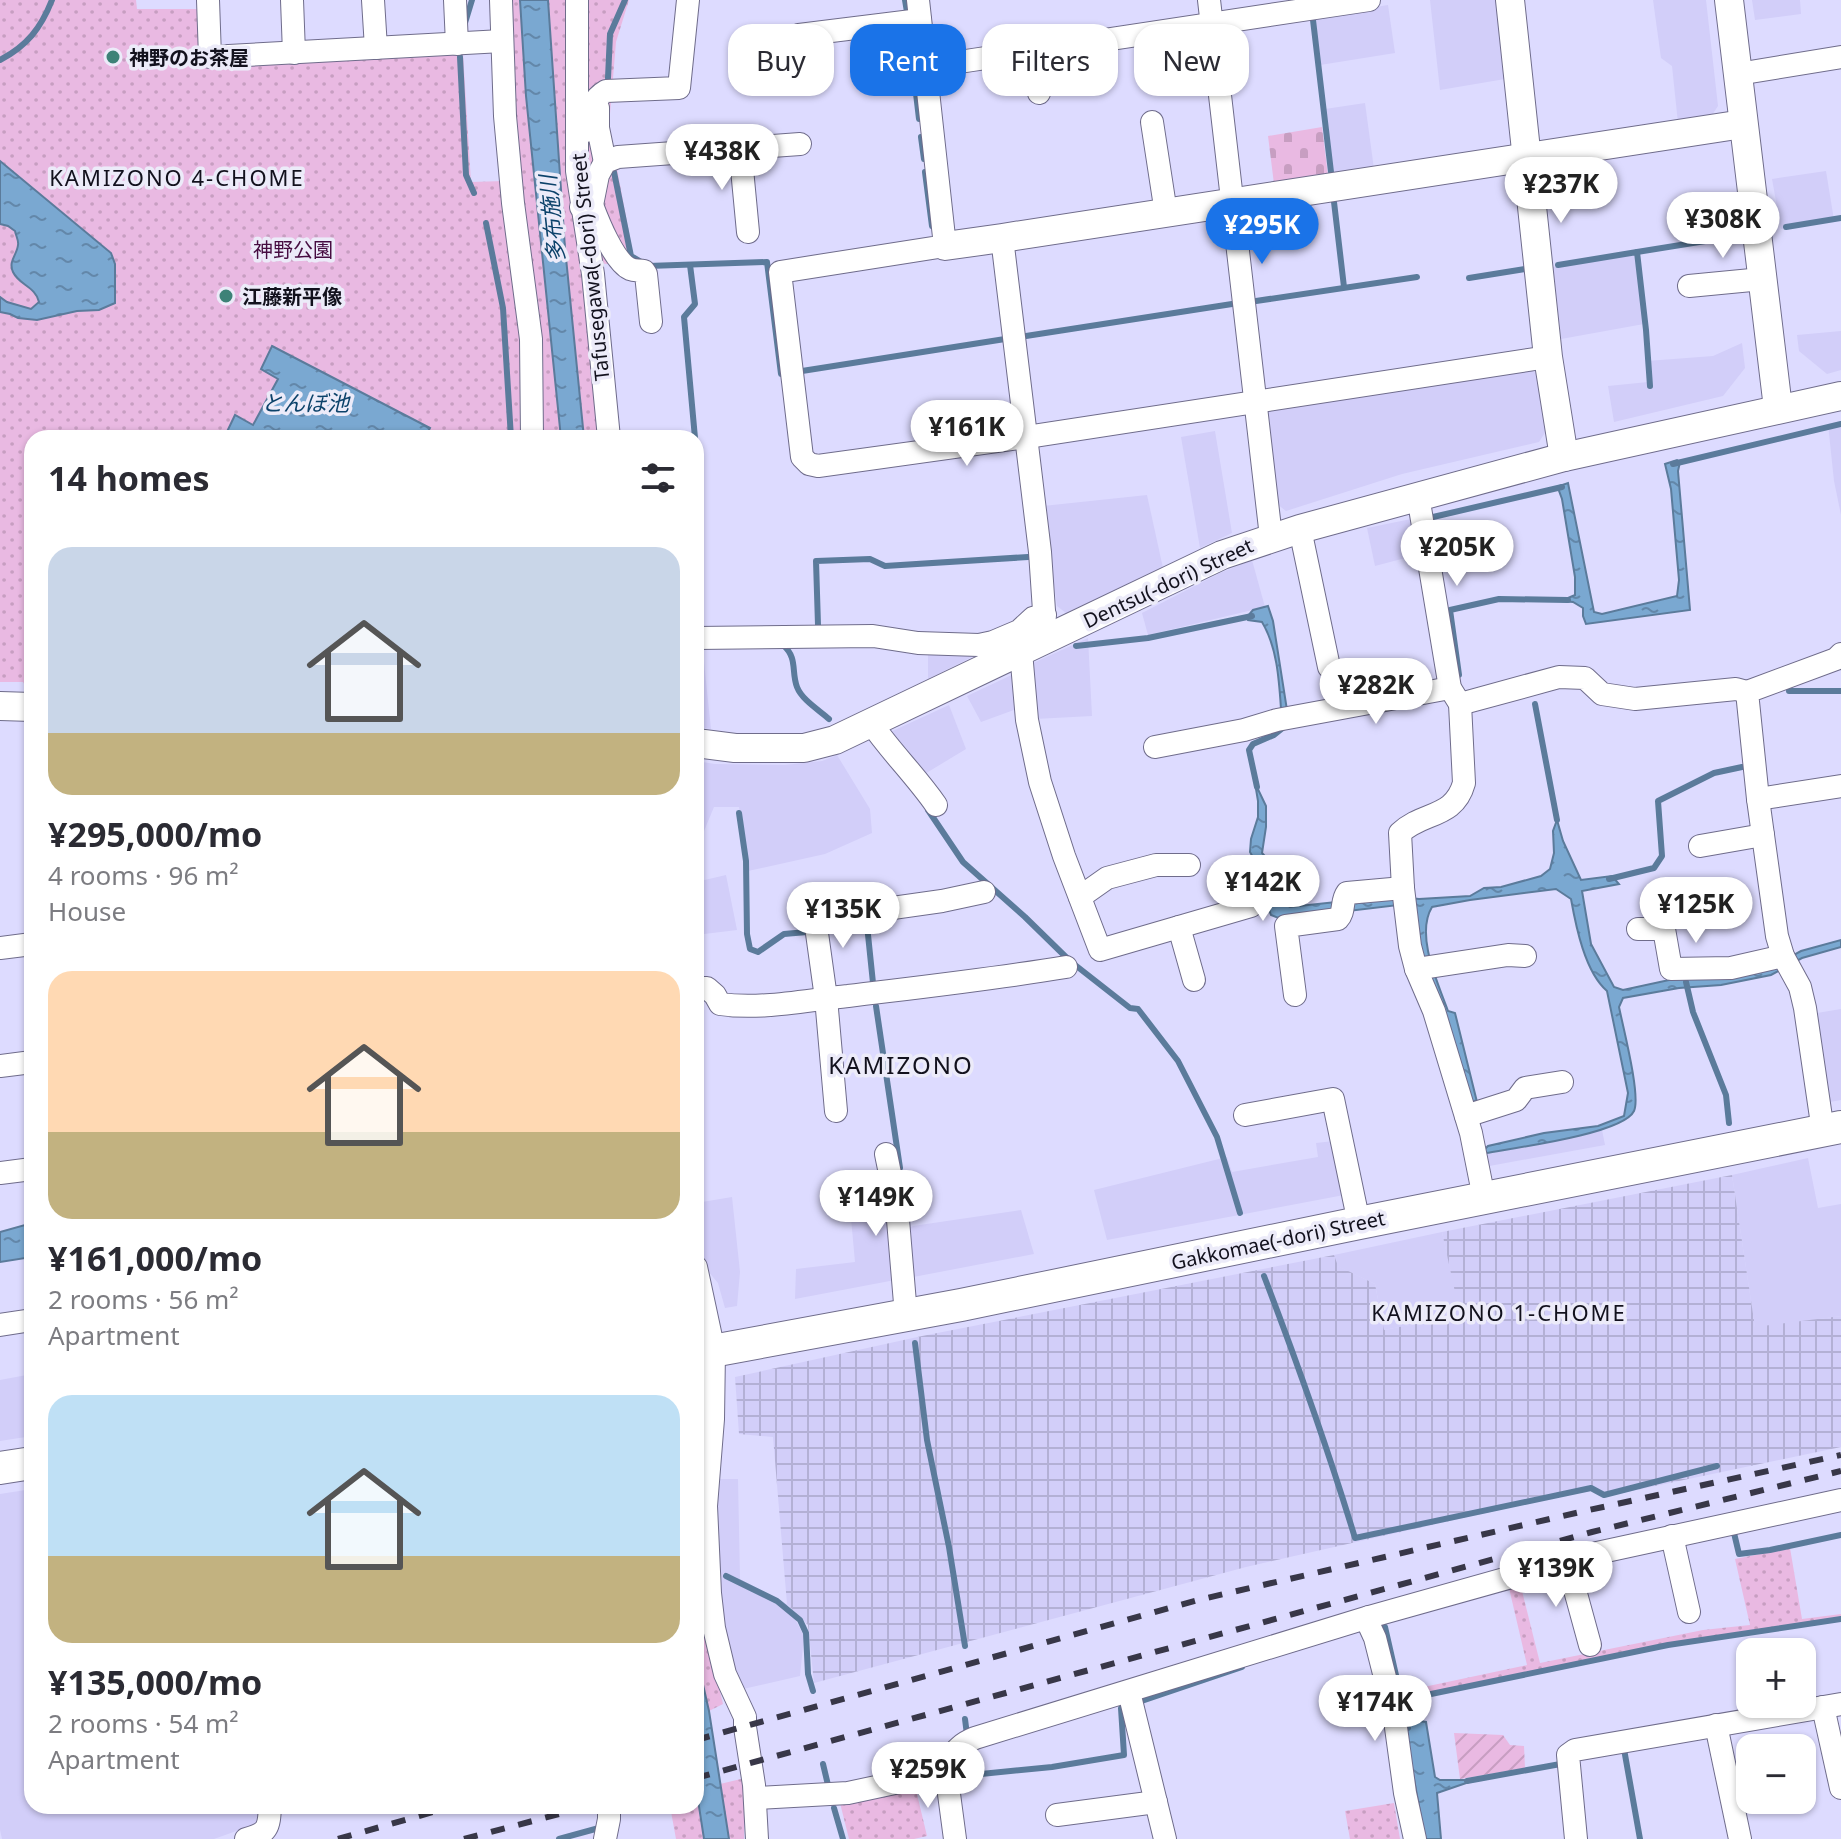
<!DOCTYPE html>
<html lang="en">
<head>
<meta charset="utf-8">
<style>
	:root { --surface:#fff; --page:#f7f7f7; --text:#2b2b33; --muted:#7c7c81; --accent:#1a73e8 }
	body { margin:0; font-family:"Noto Sans","Noto Sans JP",sans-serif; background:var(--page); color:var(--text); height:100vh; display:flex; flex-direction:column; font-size:30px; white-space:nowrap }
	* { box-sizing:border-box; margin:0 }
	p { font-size:26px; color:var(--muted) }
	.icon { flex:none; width:44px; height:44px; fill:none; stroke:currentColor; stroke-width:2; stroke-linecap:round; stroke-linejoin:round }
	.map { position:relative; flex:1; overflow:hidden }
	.sheet { position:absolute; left:24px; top:430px; width:680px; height:1384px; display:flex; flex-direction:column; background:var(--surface); border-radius:24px; box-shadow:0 2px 6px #0004 }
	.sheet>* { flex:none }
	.guide { position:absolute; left:728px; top:24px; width:760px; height:72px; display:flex; gap:16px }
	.buttons { position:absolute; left:1736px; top:1638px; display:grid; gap:16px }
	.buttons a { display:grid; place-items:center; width:80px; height:80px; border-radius:16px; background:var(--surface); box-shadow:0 2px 6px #0004; font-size:40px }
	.price { position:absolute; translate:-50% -68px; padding:0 18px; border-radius:28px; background:#fff; color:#222; font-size:26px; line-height:52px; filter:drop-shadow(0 2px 4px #0008) }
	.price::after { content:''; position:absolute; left:50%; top:48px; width:24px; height:18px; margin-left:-12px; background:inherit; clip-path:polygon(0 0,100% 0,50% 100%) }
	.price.current { background:var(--accent); color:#fff }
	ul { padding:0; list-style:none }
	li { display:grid; align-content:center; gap:16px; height:424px; padding:0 24px }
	li span { display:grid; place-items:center; height:248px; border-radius:24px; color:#555 }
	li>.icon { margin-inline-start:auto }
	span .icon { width:144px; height:144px; fill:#fffc; stroke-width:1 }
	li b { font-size:34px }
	h2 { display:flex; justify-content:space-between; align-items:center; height:96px; padding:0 24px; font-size:34px }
	.pill { padding:0 28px; border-radius:24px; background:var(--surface); box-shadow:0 2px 6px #0004; font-size:28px; line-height:72px }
	.pill.current { background:var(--accent); color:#fff }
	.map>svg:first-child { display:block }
	.built { fill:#d2cef9 }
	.industrial { fill:url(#industrial-grid) }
	.grass { fill:url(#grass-dots) }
	.cemetery { fill:url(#cemetery-stones) }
	.garden { fill:url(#garden-furrows) }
	.water { fill:url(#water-ripples); stroke:#5b7b9b; stroke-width:2 }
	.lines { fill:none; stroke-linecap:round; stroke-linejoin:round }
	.stream { stroke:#5b7b9b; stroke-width:6 }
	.minor-casing { stroke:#6f6c8b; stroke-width:24 }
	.tertiary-casing { stroke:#6f6c8b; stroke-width:30 }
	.secondary-casing { stroke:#6f6c8b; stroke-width:34 }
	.minor { stroke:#fff; stroke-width:22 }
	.tertiary { stroke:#fff; stroke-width:28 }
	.secondary { stroke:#fff; stroke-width:32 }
	.rail { stroke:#383748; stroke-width:6; stroke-dasharray:14 14; stroke-linecap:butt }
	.poi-dot { fill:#3d8277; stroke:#ecebf9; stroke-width:3 }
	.labels { text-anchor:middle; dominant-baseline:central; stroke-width:7; stroke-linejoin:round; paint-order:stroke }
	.poi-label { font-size:20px; font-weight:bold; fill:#12111d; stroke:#ecebf9; text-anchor:start }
	.park-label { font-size:20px; fill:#460c41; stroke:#ecebf9 }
	.street-label { font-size:20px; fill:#12111d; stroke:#ecebf9 }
	.neighbourhood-label { font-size:22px; letter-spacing:2px; fill:#12111d; stroke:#ecebf9 }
	.water-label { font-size:22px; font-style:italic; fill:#0c426a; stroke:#ecebf9 }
	.quarter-label { font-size:24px; letter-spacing:2px; fill:#12111d; stroke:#ecebf9 }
</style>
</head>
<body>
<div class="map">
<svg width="1841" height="1839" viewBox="0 0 1841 1839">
	<defs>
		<pattern id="industrial-grid" width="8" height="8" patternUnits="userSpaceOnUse" patternTransform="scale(2)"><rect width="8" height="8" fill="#d2cef9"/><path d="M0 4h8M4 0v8" fill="none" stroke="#b3b0d5"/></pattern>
		<pattern id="grass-dots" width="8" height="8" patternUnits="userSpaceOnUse" patternTransform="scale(2)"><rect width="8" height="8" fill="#e9b9e2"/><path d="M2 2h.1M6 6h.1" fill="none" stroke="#c79ec1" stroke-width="1.8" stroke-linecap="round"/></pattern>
		<pattern id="cemetery-stones" width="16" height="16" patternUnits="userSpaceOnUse" patternTransform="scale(2)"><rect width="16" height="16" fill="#e9b9e2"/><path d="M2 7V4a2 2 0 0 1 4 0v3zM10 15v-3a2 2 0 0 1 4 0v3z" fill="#c79ec1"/></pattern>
		<pattern id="garden-furrows" width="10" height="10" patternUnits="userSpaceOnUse" patternTransform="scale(2)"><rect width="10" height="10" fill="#e9b9e2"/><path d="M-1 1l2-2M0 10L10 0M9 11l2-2" fill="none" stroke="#c79ec1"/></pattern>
		<pattern id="water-ripples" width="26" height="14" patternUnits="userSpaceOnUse" patternTransform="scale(2)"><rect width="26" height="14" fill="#7aa8d1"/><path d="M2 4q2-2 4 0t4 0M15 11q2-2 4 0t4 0" fill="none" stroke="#6387a9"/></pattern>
	</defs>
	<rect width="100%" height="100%" fill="#dddbff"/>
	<!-- built -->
	<g class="built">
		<path d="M1430,0H1496L1505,79L1440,90Z"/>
		<path d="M1653,0H1706L1718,106L1710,118L1678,123L1672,66L1661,58Z"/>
		<path d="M1752,0H1800L1801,14L1755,20Z"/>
		<path d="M1388,5L1395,53L1320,65L1315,17Z"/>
		<path d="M1365,103L1374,169L1332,175L1325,109Z"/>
		<path d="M1826,171L1834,220L1781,229L1772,179Z"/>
		<path d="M1636,253L1644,324L1561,339L1553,267Z"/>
		<path d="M1841,331V370L1827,374L1799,351L1797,335Z"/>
		<path d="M1742,343L1745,368L1723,396L1614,422L1608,386L1648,382L1647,361L1713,356Z"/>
		<path d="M1528,368L1539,375L1546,431L1539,442L1402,474L1286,511L1277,504L1266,408Z"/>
		<path d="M1841,421V515L1834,481L1828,424Z"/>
		<path d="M1215,431L1232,533L1200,548L1181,437Z"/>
		<path d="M1147,495L1163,568L1066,613L1057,606L1043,506Z"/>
		<path d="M1416,518L1424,553L1375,566L1367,528Z"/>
		<path d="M1252,560L1265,607L1148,635L1142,613L1220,573Z"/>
		<path d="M696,634H701L711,729L696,727Z"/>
		<path d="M1088,638L1092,716L1035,719L1031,664Z"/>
		<path d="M928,648L986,650L928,679Z"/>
		<path d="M1018,672L1022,707L981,722L967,696Z"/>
		<path d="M949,705L966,749L923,775L886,734Z"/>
		<path d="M837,755L870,809L872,833L825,854L748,871L739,807H714L704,831L696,834V761L715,764L785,765L822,761Z"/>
		<path d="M726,875L737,930L696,935V882Z"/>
		<path d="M1841,1009V1100L1824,1103L1811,1014Z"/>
		<path d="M1602,1130L1605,1145L1484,1167L1482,1154Z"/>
		<path d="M1334,1141L1344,1195L1107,1240L1094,1190L1227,1157L1232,1172L1318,1157L1316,1143Z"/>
		<path d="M1808,1158L1818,1208L1841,1204V1316L1755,1328L1732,1175Z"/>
		<path d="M732,1197L740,1272L737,1306L725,1308L718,1283L703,1265L696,1233V1203Z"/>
		<path d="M890,1202L895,1280L795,1299L796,1269L855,1262L850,1207Z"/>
		<path d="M1021,1210L1034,1254L908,1278L906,1229L913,1226Z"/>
		<path d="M1442,1232L1461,1315L1384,1330L1375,1284L1337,1266L1334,1255Z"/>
		<path d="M32,1374V1436L0,1441V1380Z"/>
		<path d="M714,1479H738L740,1579L787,1604L804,1636L800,1676L743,1689L732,1667L718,1611Z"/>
		<path d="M32,1489V1806H266L264,1821L214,1839H2L0,1830V1494Z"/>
	</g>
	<!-- industrial -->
	<path class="industrial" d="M1732,1175L1755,1327L1841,1316V1447L1603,1497L1591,1489L1246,1567L814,1683L808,1625L787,1604L773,1437L739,1434L735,1377L922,1336L1334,1255L1338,1266L1375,1284L1384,1330L1460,1315L1442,1232Z"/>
	<!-- grass -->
	<g class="grass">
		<path d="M0,0H136L137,9H199L202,65L463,53L471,182L504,181L523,330L525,438H32V687H26L23,682H0Z"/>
		<path d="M510,0H520L526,96L561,438H539L520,212Z"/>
		<path d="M548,0H569L583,265L600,438H584L565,248Z"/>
		<path d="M584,0H629L616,42L609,126L633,254L649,263L647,268L597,263L582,141Z"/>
		<path d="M696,1391L700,1395L698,1513L705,1629L723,1704L709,1711L696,1654Z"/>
		<path d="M1790,1548L1802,1619L1841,1614V1620L1668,1647L1511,1678L1405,1702V1691L1527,1665L1509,1588L1520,1583L1540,1663L1703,1630L1750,1625L1735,1559Z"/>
		<path d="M745,1778L744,1839H729L720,1784Z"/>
		<path d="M696,1788L704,1839H676L670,1806H696Z"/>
		<path d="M916,1790L927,1836L914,1839H849L840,1803Z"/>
		<path d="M1394,1803L1400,1839H1350L1345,1811Z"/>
	</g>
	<!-- cemetery -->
	<path class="cemetery" d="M1322,127L1328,176L1274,184L1268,136Z"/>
	<!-- garden -->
	<path class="garden" d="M1454,1733L1503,1735L1510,1745L1524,1746L1525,1768L1460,1779Z"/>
	<!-- water -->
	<g class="water">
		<path d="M520,0H548L565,248L584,438H561L526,96Z"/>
		<path d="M0,161L111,253L115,264V303L99,310L77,311L37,320L18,318L10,314L0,312V297L7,302L31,309L39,302C36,287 19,285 13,272C8,261 17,255 18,245C19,241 16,236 15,231L8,226L0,224Z"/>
		<path d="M272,346L430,428L425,438H224L235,415L253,425L278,379L261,369Z"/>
		<path d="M1677,460L1680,462L1678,471L1690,610L1586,624L1583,616V608L1573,602L1561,601L1575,595V577L1562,499L1558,488L1559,486L1568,483L1594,612L1602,614L1677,596L1679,580L1671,489L1665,464Z"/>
		<path d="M1268,606L1273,621L1287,710L1281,709C1279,679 1277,647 1262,622L1248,620L1247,617L1253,610Z"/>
		<path d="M1255,783L1266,806V827L1262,853L1272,864L1278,900L1290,907L1392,896L1419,899L1470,896L1484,888L1501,887L1541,876L1550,869L1554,853L1553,831L1557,820L1563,841L1581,880L1612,876L1619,884L1582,891L1591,944L1614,987L1623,990L1683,977L1770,968L1801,951L1841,940V947L1802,958L1771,975L1721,985L1679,988L1623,998L1619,1007C1623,1027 1641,1096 1634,1111C1623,1134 1513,1148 1486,1153L1484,1150L1488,1146L1544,1133L1598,1126L1624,1116L1628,1093L1607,991C1585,972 1576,927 1571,899L1556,889L1470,900L1432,907C1415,935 1438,983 1448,1011L1455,1013L1477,1102L1472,1107L1398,905L1281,919L1271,915L1262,891L1259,868L1250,852L1251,839L1258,817V801Z"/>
		<path d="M32,1223V1257L0,1262V1232Z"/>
		<path d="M696,1654L709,1711L729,1839H704L696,1787Z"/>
		<path d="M1403,1719L1426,1722L1435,1777L1440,1780H1475L1437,1793L1441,1839H1425Z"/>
	</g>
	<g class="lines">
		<!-- stream -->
		<g class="stream">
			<path d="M905,0L907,12"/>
			<path d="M1313,20L1331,172"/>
			<path d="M465,23L472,0"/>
			<path d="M910,43L919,119"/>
			<path d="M460,57L466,175L474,193"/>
			<path d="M0,60C27,46 41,28 52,0"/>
			<path d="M608,78L610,34L625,0"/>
			<path d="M921,137L924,159"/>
			<path d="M614,172L631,256L648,266L767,262L781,374"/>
			<path d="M925,172L932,226"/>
			<path d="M1334,202L1344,287"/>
			<path d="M486,223L503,308L511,438"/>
			<path d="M1786,227L1841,218"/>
			<path d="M1637,252L1724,238"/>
			<path d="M690,265L695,304L684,317L695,438"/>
			<path d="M1558,265L1637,252L1646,330L1650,386"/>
			<path d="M1469,278L1525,269"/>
			<path d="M1256,301L1417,277"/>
			<path d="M1026,336L1232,304"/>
			<path d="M802,371L1005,339"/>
			<path d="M696,451L700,492L696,530"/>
			<path d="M1673,464L1841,424"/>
			<path d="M1433,517L1562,487"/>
			<path d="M818,625L816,561L870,559L885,566L1028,557"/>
			<path d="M780,645H783C798,658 791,671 797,687C802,700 819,710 829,719"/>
			<path d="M1076,646L1148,638L1252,616"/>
			<path d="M1459,675L1450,610L1499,599L1568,600"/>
			<path d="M1789,691H1841"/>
			<path d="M1535,704L1557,820"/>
			<path d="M1257,787L1249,750L1253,744L1274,735L1284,727"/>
			<path d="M928,810L963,862L1025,917L1070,961L1130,1008L1138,1009L1178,1061L1217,1137L1240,1213"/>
			<path d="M739,813L746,861L747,934L750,949L758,952L784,934L807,932"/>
			<path d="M1609,879L1654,868L1662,856L1658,801L1714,773L1742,767"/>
			<path d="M827,929L867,925L873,983"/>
			<path d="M1686,982L1693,1012L1726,1095L1729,1123"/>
			<path d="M876,1006L900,1168"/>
			<path d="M1264,1276C1297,1362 1328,1449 1355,1538L1591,1488L1604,1495L1717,1466"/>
			<path d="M915,1343L927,1440L949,1547L965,1646"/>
			<path d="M1734,1533L1739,1554L1770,1550L1841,1535"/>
			<path d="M726,1576L777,1601L800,1620L806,1633L808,1674L813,1691"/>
			<path d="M1376,1629L1385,1627L1408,1728"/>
			<path d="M1402,1700L1668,1645L1841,1619"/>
			<path d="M965,1719L967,1735"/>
			<path d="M971,1746L981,1774L1052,1767L1124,1755L1121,1708L1242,1667"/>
			<path d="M1624,1749L1640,1839"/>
			<path d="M823,1764L828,1785"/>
			<path d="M1467,1781L1566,1763"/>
			<path d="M834,1808L843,1839"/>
			<path d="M559,1839L599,1828"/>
		</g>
		<defs>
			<g id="minor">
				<path d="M208,0L210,57L502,41"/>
				<path d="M292,0L294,53"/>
				<path d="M373,0L376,48"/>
				<path d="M455,0L457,44"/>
				<path d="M501,0L505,116L513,203L531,339L532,438"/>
				<path d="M577,0V171L593,274L609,438"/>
				<path d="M918,0L945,246L780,272L802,457L809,464L818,466L1027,437L1548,357"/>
				<path d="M1209,0L1271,537"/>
				<path d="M799,35L920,20"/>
				<path d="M1033,51L1039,93"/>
				<path d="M926,67L1369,0"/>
				<path d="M1738,74L1841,57"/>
				<path d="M598,108V128L605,162"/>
				<path d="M1152,122L1166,213"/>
				<path d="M586,131C589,115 590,100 606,91L679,88L688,0"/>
				<path d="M740,148L748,232"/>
				<path d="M592,205C598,221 614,262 630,269C635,271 639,270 644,271L646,274L651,322"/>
				<path d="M581,207L592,205L598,175L605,162L618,157L800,144"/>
				<path d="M1002,238L1040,552L1046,640"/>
				<path d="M1689,286L1762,279"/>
				<path d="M1418,496L1450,688L1460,704L1464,783C1454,819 1423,811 1400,833L1403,888L1410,946L1416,969L1434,1011L1471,1133L1484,1198"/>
				<path d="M1300,529L1329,667"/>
				<path d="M696,638L873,636L918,643L979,645L993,642L1019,631L1033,618L1045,615"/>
				<path d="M1021,652L1027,720L1040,782L1064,856L1100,950L1251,906"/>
				<path d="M1460,704L1559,677L1585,678L1602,694L1635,699L1736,689L1747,692"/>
				<path d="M871,723C891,752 916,776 936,805"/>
				<path d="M1155,747L1244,730L1277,720L1450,688"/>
				<path d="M1758,799L1841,786"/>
				<path d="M1700,846L1763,835"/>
				<path d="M1080,897L1107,878L1156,865H1189"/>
				<path d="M1179,927L1194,980"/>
				<path d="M1638,929H1664L1671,969L1731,968L1783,956"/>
				<path d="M0,948L32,944"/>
				<path d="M1416,969L1508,955L1525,956"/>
				<path d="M696,988H707L715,995L720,1004C761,1010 806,1000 848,996C921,987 993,979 1066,967"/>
				<path d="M1295,995L1286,926L1338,919C1345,912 1341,901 1347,893L1403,888"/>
				<path d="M0,1066L32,1062"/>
				<path d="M836,1111L826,998L815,919L942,901L984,892"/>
				<path d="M1245,1115L1333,1099L1359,1223"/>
				<path d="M1466,1116L1516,1100L1525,1088L1562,1082"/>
				<path d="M1823,1131L1805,1008L1800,987L1783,956L1777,936L1758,799L1747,692L1836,659L1841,654"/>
				<path d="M886,1154L897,1208L906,1315"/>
				<path d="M0,1173L32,1169"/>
				<path d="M696,1267L714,1351L713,1419L706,1506L710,1593L714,1628L725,1674L745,1717V1727L754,1785L757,1839"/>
				<path d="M0,1325L32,1320"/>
				<path d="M1672,1536L1689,1612"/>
				<path d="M1567,1561L1590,1645"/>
				<path d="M1369,1617V1625L1375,1638L1394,1713L1405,1793L1415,1839"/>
				<path d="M1129,1692L1165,1839"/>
				<path d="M1823,1707L1841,1788"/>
				<path d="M1716,1725L1740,1839"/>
				<path d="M942,1769L947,1779L955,1839"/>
				<path d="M756,1798L848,1793L932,1775C952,1763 950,1748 975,1738L1369,1617L1597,1553L1841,1500"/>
				<path d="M1057,1815L1156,1802"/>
				<path d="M246,1839C268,1833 269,1828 270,1806"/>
				<path d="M605,1839L609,1819V1806"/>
				<path d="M1576,1839L1568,1755L1575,1750L1841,1704"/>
			</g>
			<g id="tertiary">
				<path d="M1510,0L1548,357L1564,457"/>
				<path d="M1729,0L1778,408"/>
				<path d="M945,246L1002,238L1743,124"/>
				<path d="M0,706L32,707"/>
				<path d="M696,743L735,748H804L835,740L1222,555L1300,529L1564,457L1841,396"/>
			</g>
			<g id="secondary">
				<path d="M696,1354L961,1305L1359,1223L1841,1127"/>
				<path d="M0,1468L32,1463"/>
			</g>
		</defs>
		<!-- minor casing -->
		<use href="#minor" class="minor-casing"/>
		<!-- tertiary casing -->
		<use href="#tertiary" class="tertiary-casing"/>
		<!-- secondary casing -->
		<use href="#secondary" class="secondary-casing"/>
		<!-- minor -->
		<use href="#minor" class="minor"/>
		<!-- tertiary -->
		<use href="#tertiary" class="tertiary"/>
		<!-- secondary -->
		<use href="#secondary" class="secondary"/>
		<!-- rail -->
		<g class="rail">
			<path d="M696,1740L1198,1600L1580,1512L1841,1455"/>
			<path d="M696,1778L1592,1532L1841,1471"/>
			<path d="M338,1839L454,1806"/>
			<path d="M464,1839L590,1806"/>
		</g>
	</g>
	<!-- markers -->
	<g class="poi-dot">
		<circle cx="113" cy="57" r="8"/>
		<circle cx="226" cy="296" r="8"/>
	</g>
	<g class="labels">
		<!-- poi labels -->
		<g class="poi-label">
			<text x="129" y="57">神野のお茶屋</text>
			<text x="242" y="296">江藤新平像</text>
		</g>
		<!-- park labels -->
		<g class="park-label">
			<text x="293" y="249">神野公園</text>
		</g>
		<!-- street labels -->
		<g class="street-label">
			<text transform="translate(590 267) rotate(-96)">Tafusegawa(-dori) Street</text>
			<text transform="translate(1168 583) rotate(-25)">Dentsu(-dori) Street</text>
			<text transform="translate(1278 1240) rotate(-12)">Gakkomae(-dori) Street</text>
		</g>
		<!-- neighbourhood labels -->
		<g class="neighbourhood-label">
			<text x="177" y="177">KAMIZONO 4-CHOME</text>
			<text x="1499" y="1312">KAMIZONO 1-CHOME</text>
		</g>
		<!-- water labels -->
		<g class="water-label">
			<text transform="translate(551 219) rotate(-96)">多布施川</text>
			<text x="305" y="402">とんぼ池</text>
		</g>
		<!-- quarter labels -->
		<g class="quarter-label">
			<text x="901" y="1064">KAMIZONO</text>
		</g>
	</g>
</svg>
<div class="buttons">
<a>+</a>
<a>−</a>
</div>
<b class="price" style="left:722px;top:192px">¥438K</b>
<b class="price" style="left:1561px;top:225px">¥237K</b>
<b class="price" style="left:1723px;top:260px">¥308K</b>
<b class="price current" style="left:1262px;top:266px">¥295K</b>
<b class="price" style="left:967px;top:468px">¥161K</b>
<b class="price" style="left:1457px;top:588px">¥205K</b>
<b class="price" style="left:1376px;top:726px">¥282K</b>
<b class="price" style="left:1263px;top:923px">¥142K</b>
<b class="price" style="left:1696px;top:945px">¥125K</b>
<b class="price" style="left:843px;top:950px">¥135K</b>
<b class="price" style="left:876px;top:1238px">¥149K</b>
<b class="price" style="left:1556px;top:1609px">¥139K</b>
<b class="price" style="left:1375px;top:1743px">¥174K</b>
<b class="price" style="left:928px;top:1810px">¥259K</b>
<div class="guide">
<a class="pill">Buy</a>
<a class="pill current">Rent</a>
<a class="pill">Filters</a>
<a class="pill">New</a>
</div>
<section class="sheet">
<h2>14 homes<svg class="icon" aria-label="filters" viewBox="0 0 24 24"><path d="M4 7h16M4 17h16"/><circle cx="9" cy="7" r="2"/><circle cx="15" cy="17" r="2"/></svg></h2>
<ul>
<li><span style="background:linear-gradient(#c9d6e8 75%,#c2b280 0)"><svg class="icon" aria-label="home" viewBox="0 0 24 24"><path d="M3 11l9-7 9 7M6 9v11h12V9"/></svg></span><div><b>¥295,000/mo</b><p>4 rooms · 96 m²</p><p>House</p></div></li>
<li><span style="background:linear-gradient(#ffd9b3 65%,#c2b280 0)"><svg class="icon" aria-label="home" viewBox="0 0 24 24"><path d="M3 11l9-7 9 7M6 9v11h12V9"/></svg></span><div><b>¥161,000/mo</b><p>2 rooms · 56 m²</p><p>Apartment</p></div></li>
<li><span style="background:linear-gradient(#bfe0f5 65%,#c2b280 0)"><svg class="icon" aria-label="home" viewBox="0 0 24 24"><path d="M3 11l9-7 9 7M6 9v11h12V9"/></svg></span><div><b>¥135,000/mo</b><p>2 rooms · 54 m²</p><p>Apartment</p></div></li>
</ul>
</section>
</div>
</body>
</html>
